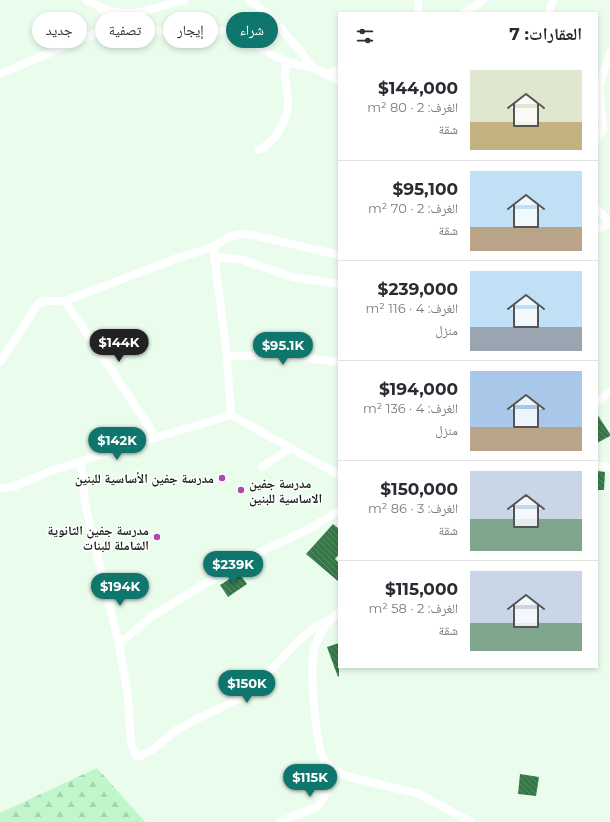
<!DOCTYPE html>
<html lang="ar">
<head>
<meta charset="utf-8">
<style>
	:root { --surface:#fff; --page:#f2f2f3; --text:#2b2b33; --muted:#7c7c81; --line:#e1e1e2; --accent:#0f766e }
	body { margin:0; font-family:Montserrat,"Noto Naskh Arabic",sans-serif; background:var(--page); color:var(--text); direction:rtl; height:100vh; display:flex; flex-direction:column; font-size:15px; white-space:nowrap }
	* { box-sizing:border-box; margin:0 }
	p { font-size:13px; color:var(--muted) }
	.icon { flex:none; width:22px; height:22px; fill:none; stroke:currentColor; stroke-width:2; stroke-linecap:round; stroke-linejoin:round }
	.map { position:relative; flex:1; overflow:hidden; direction:ltr }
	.side { position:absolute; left:338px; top:12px; width:260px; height:656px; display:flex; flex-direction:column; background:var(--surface); border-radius:0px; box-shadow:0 2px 6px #0003; direction:rtl }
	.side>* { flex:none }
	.hud { position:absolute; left:12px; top:12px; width:266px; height:36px; direction:rtl; display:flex; gap:8px }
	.price { position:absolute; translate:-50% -34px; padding:0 9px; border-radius:14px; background:var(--accent); color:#fff; font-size:13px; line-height:26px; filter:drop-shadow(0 1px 2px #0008) }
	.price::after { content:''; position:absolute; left:50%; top:24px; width:12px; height:9px; margin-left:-6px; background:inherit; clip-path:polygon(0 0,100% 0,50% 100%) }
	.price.on { background:#222; color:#fff }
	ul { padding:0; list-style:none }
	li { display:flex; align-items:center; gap:12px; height:100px; padding:0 16px }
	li+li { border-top:1px solid var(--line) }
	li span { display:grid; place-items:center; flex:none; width:112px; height:80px; border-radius:0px; color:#555 }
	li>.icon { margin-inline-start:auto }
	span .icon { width:48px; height:48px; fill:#fffc; stroke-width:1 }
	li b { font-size:17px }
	h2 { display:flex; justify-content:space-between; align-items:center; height:48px; padding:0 16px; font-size:17px }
	.pill { padding:0 14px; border-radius:18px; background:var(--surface); box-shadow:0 2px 6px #0003; font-size:14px; line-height:36px }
	.pill.on { background:var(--accent); color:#fff }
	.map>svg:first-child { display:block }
	.forest { fill:url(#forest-firs) }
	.building { fill:url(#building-back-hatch) }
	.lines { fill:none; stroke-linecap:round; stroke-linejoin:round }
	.minor { stroke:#fff; stroke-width:8 }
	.poi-dot { fill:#b147a9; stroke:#fff; stroke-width:1.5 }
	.labels { text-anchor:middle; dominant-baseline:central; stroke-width:3; stroke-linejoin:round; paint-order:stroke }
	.poi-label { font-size:13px; font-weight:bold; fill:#1b221d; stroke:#fff; text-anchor:end }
</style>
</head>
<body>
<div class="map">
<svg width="610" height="822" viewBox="0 0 610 822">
	<defs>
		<pattern id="forest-firs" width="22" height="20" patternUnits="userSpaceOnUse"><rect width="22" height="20" fill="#c1f6cb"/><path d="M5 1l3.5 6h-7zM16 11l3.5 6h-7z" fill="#a5d3ae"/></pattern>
		<pattern id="building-back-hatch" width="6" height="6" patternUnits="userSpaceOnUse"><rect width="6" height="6" fill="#337947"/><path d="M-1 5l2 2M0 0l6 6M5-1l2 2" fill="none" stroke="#5c8d6a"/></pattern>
	</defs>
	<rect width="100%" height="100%" fill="#eafded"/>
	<!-- forest -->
	<path class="forest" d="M97,768L145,822H0V813Z"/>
	<!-- building -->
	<g class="building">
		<path d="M597,414L610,434V436L597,443Z"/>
		<path d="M597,471L605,472L604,490H597Z"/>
		<path d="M333,524L339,529V554L335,559L339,563V582L306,554Z"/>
		<path d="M239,573L247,584L228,597L220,585Z"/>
		<path d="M339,643V676L338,677L327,647Z"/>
		<path d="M520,774L539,777L536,796L518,794Z"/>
	</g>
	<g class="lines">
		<!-- minor -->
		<g class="minor">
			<path d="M86,0C128,24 143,10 184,0"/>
			<path d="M249,0L260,8L281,28L314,68L339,81"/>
			<path d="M101,9L123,24L150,31H224L245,37L269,53L287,62"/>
			<path d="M418,13V0"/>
			<path d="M464,13L483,0"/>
			<path d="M549,13L553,0"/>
			<path d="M0,74L86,37L123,24"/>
			<path d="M329,74L339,69"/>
			<path d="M597,139L603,128L599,87L610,53"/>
			<path d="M259,150C275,142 288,121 288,102C288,87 282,76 287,62L314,68"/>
			<path d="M597,209L610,223"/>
			<path d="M597,229L610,224"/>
			<path d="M213,247L227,356L231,415L339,475"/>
			<path d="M214,257L243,260L292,277L339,284"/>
			<path d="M65,301L156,437"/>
			<path d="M227,356L278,355L339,362"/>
			<path d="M0,362L38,304L44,301H65L175,259L213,247L229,237L242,234L252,235L339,255"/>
			<path d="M597,402L610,392"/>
			<path d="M81,463L85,504L119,644L128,696L131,744L137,757C155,752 165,737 180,728C206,712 235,705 257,684C283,661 300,630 333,618"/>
			<path d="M597,465L610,467"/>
			<path d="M262,467L291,448"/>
			<path d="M0,489C19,488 39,474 57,469C115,450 173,432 231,415"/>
			<path d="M339,612C327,622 317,635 314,650C310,670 315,743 324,760C329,768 338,772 346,776L419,794L471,822"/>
			<path d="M119,644L151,617L196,589L254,555L309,529L339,511"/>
			<path d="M280,822L316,807C331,795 326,778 325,761"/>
		</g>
	</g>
	<!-- markers -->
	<g class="poi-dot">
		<circle cx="222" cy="478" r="4"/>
		<circle cx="241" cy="490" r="4"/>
		<circle cx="157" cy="537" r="4"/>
	</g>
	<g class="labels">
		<!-- poi labels -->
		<g class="poi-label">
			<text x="214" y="478">مدرسة جفين الأساسية للبنين</text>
			<text x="249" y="483" text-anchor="start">مدرسة جفين<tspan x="249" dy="15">الاساسية للبنين</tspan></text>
			<text x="149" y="530">مدرسة جفين الثانوية<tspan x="149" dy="15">الشاملة للبنات</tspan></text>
		</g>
	</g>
</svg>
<b class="price on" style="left:119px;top:363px">$144K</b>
<b class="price" style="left:283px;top:366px">$95.1K</b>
<b class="price" style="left:117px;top:461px">$142K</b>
<b class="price" style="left:233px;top:585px">$239K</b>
<b class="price" style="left:120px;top:607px">$194K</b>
<b class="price" style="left:247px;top:704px">$150K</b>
<b class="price" style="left:310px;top:798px">$115K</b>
<div class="hud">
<a class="pill on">شراء</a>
<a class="pill">إيجار</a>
<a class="pill">تصفية</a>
<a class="pill">جديد</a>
</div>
<section class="side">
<h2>العقارات: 7<svg class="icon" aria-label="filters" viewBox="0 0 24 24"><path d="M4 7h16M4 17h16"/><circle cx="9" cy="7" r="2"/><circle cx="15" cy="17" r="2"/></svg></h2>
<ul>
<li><span style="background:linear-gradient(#dfe7d0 65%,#c2b280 0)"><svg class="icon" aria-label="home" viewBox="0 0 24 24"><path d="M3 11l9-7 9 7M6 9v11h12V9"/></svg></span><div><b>$144,000</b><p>الغرف: 2 · 80 m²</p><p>شقة</p></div></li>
<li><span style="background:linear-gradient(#bfe0f5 70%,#b9a48a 0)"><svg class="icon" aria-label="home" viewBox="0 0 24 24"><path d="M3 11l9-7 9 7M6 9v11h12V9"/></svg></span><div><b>$95,100</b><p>الغرف: 2 · 70 m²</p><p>شقة</p></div></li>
<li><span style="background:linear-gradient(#bfe0f5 70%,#9aa5b1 0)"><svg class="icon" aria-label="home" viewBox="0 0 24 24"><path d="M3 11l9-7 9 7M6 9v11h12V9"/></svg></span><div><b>$239,000</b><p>الغرف: 4 · 116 m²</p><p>منزل</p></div></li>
<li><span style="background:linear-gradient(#a9c7e8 70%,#b9a48a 0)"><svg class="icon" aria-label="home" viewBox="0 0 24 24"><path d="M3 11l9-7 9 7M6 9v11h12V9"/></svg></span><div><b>$194,000</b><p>الغرف: 4 · 136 m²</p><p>منزل</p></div></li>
<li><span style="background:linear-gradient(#c9d6e8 60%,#7fa58c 0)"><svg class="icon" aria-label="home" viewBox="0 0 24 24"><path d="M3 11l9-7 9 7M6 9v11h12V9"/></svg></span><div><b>$150,000</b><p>الغرف: 3 · 86 m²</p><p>شقة</p></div></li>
<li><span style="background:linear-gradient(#c9d6e8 65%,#7fa58c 0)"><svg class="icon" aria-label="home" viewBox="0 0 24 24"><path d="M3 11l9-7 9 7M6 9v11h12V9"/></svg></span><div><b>$115,000</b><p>الغرف: 2 · 58 m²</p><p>شقة</p></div></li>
</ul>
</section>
</div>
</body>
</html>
